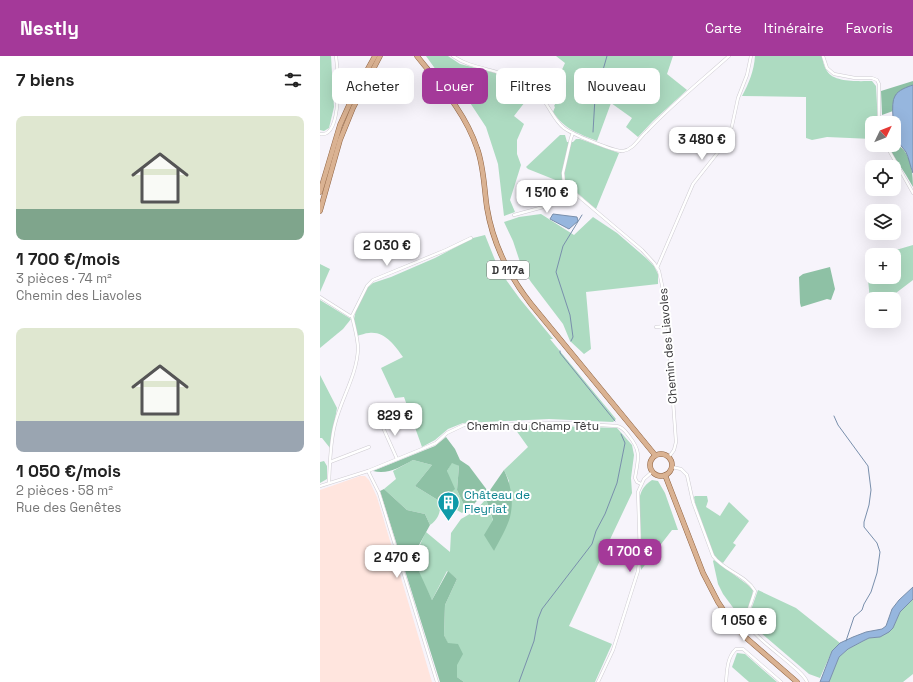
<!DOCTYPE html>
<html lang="fr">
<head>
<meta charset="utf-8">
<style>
	:root { --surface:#fff; --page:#f6f6f6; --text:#222; --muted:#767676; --accent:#a43999 }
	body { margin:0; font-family:"Space Grotesk",sans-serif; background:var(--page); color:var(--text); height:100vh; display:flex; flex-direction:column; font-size:15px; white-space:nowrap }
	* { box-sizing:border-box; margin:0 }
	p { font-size:13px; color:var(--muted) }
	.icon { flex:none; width:22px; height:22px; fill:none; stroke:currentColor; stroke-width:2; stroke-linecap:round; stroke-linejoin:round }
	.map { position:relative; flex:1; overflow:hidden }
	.details { display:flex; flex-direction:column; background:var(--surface); width:320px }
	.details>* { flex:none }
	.hud { position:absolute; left:12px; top:12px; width:380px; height:36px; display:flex; gap:8px }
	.needle { width:26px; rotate:47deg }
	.buttons { position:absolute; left:545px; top:60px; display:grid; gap:8px }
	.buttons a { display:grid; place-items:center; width:36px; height:36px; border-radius:8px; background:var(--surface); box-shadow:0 4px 16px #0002; font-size:20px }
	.price { position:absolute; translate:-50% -34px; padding:0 9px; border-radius:8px; background:#fff; color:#222; font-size:13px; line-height:26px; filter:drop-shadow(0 1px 2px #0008) }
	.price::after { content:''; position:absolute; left:50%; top:24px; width:12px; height:9px; margin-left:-6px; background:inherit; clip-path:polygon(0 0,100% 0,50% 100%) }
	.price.active { background:var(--accent); color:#fff }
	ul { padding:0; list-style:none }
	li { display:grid; align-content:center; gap:8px; height:212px; padding:0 16px }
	li span { display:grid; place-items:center; height:124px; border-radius:8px; color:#555 }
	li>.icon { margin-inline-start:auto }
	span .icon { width:72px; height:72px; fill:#fffc; stroke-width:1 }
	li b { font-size:17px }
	h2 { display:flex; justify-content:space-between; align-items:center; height:48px; padding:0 16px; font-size:17px }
	.pill { padding:0 14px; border-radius:8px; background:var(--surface); box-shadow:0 4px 16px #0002; font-size:14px; line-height:36px }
	.pill.active { background:var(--accent); color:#fff }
	header { display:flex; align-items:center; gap:24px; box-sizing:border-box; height:56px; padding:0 20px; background:var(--accent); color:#fff }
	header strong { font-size:19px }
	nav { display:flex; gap:22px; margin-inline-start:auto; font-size:14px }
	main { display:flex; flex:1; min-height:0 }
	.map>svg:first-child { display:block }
	.medical { fill:#ffe5de }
	.green { fill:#addbc1 }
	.forest { fill:#8ec1a5 }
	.water { fill:#96b6de; stroke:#798fac }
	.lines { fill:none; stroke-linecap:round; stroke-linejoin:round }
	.stream { stroke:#798fac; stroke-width:1 }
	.street-casing { stroke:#cfccd2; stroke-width:3.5 }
	.primary-casing { stroke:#916443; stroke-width:5.5 }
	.street { stroke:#fff; stroke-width:2.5 }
	.primary { stroke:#dab292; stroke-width:4.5 }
	.labels { text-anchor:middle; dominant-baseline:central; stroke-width:4; stroke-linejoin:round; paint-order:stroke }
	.shield { fill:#fff; stroke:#727273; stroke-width:1 }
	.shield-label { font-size:11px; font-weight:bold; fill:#363537 }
	.street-label { font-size:12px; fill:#363537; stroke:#fff }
	.culture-label { font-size:12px; fill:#0d838f; stroke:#fff; text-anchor:start }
</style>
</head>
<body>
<header>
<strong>Nestly</strong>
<nav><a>Carte</a><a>Itinéraire</a><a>Favoris</a></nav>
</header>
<main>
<section class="details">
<h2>7 biens<svg class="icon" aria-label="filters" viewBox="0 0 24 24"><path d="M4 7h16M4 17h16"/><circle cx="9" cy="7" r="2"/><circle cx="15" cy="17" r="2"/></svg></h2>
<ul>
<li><span style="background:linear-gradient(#dfe7d0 75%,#7fa58c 0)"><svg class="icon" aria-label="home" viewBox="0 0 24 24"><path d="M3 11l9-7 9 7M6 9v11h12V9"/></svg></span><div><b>1 700 €/mois</b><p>3 pièces · 74 m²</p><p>Chemin des Liavoles</p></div></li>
<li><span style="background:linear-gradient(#dfe7d0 75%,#9aa5b1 0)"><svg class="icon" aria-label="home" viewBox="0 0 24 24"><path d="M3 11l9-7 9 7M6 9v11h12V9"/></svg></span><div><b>1 050 €/mois</b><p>2 pièces · 58 m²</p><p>Rue des Genêtes</p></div></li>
</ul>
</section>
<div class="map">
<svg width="593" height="626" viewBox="0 0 593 626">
	<rect width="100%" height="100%" fill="#f7f4fb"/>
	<!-- medical -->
	<path class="medical" d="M40,420H45L49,424L57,441L112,626H0V434Z"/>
	<!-- green -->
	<g class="green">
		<path d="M0,0H11L14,51L9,72L4,75L0,74Z"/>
		<path d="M106,0H128L140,8L183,19L195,24L212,37L194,60L204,68L197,84V98L201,109L190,144L195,156L184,160L178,108L166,71L135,24L126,28Z"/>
		<path d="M236,0H353L347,18L367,34L333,65L318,81L306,71L312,62L291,47L277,85C258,77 245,74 233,56L235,51L234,50L244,32L236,27L245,7Z"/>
		<path d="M435,0H502C503,5 504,11 507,15C514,27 540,25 552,25L556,30L558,67H552V83L507,81L492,84L486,82V41L422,40C429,27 434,15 435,0Z"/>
		<path d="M240,79H245L247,86H253L256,83H260L299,97L276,153L248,129L208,113L206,111Z"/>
		<path d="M221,158L254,179L273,161L297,177L326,202L334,210L338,218V228L266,236L271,293L264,298L250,285L243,268L211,226L202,212L193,185L184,166L199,161Z"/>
		<path d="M165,179L179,214L200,243L233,283H230L296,363L293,366L229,363L143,367L128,373L115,384L102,391L84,341L75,342L61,312L83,301C75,290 65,275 49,277C45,277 41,279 37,280L34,263L36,254L47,232L53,227L71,221L115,202L153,182Z"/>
		<path d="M593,189V224L568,243H552L551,254L546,203L552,201V221H574V199H559Z"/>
		<path d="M0,208L10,213L0,236Z"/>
		<path d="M0,244L31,263L23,273L0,292Z"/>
		<path d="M0,319L17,352L10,392L2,382H0Z"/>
		<path d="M208,369L297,372L312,389L314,399L311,422L312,437L249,570L292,588L275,626H144L137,621V609L124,579L125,549L137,523L127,515L112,544C98,517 90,505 106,476L130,496L131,477L141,463L155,455L166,443L173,465V495L189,425L184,414L208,391L193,370Z"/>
		<path d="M93,404L112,409L95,430L121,446C120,456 119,463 110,469L105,458L87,454L64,433L76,423L73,415Z"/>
		<path d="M4,405L7,410V423L0,427V406Z"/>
		<path d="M132,406L139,410L137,434L144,449L154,448L142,457L128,449L124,443L130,439L127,415Z"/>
		<path d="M332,424L338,425L345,437L358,474H352L321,514L319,446C320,436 323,430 332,424Z"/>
		<path d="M375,440H387L388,445L386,451L400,460L409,446L429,465L413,487L416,489L403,507L398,504L393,497L375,447L374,441Z"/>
		<path d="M394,504L428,529L433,534L432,543L423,565L403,538L398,528L393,505Z"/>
		<path d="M438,534L476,552L520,587L512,595L500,622L489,618L427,565Z"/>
		<path d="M593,543V618L583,626H509L519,601L528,593L543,585L549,582L560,581L573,572L580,556Z"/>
		<path d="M417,597L425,598L457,626H429L412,611Z"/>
	</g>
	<!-- forest -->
	<g class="forest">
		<path d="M593,25V29L583,33L573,49V55L562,59L561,35Z"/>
		<path d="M574,87C591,94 593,115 593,131L586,119L569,93L568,89H574Z"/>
		<path d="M510,211L515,233L511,244L507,243L481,251L480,247L479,221L483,218Z"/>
		<path d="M126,381L135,393L140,404L149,410L167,434L154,448L144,449L137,434L139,410L132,407L127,415L135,433L121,446L95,430L112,409L93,404C80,411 68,419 53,415L115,390Z"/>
		<path d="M184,414C191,429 194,445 190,461C187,472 179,485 174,495L164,479L173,464L166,443L168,437Z"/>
		<path d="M64,433L87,454L105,458L110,469L99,489L97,511L112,544L128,515L137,523L125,549L124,579L128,587L138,588L143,598L137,609V621L144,626H120L60,435Z"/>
	</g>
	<!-- water -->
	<g class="water">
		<path d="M593,29V117C590,110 589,102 586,96C583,92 579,88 577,83C574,75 570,47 575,40C578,34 587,31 593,29Z"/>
		<path d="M233,158L257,161L258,165L249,173L230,163Z"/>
		<path d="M593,531V543L580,556L573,572L569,576L560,581L549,582L543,585L528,593L519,601L509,626H500L512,595L520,587L533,581L546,576L562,573L566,570L572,553L579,544Z"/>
	</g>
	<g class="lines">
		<!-- stream -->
		<g class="stream">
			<path d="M273,76L275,42L287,0"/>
			<path d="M251,285L253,281L250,259L236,216L243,190L262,159"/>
			<path d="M240,295V297L295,365"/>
			<path d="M514,360L518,369L548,410L551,434L549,449L544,466V471L557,487L560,496L557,517L551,536L544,548L542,554L534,561L526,585"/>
			<path d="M199,626L214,585L218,563L222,553L272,488L276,475L285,458L297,427L305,387L301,378"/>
		</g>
		<defs>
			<g id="street">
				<path d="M133,0C154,15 182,12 203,28C211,33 218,38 224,45C231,54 235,65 244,72C252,78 295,96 303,95C313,94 319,82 326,76C351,49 381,25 409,0"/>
				<path d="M503,0L507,12L514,18L535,22H552L557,24L559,28V67"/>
				<path d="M253,77L251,82L243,117L244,128L322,194L334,207L339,215L346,248L356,386L354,394L349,401"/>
				<path d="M0,78C23,83 18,14 16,0"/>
				<path d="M566,89L593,137"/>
				<path d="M194,159L227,150L240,132L244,129"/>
				<path d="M337,212L373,128L403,90L409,78L412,70L418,42L427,19L431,0"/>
				<path d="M0,241L30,260H32L47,230L53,224L126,194L151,182"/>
				<path d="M336,271L348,270"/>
				<path d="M61,362V367L77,403"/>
				<path d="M10,406L49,391"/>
				<path d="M352,411L361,413L367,419L373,446L393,500C404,515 426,519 435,535L425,565C435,584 484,614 487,626"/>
				<path d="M48,415L59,437L117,626"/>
				<path d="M9,426C10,407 10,387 15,368C21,343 37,319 38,293C38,282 34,270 32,260"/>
				<path d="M0,430L48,415L102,393L116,387L127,377L144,369L159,368L171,370L195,368L245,367L297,370C303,371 306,376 309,380C322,396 318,403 315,422L317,426L321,428"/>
				<path d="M278,626L293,594L318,515L320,498L318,436L324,423L332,416"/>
				<path d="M406,626C407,615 407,601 416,593H423L461,626"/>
			</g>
			<g id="primary">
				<path d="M97,0C120,29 145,56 157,92C164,111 164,132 167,152C173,188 189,220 211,248L335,399"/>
				<path d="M0,136L20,69L35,36L55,0"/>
				<path d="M0,155L20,84L33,52L60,0"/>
				<circle cx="341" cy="409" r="11"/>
				<path d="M345,419L383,517L398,546L406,558L424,580L477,626"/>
			</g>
		</defs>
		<!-- street casing -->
		<use href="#street" class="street-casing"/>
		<!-- primary casing -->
		<use href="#primary" class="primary-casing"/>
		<!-- street -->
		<use href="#street" class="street"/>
		<!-- primary -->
		<use href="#primary" class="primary"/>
	</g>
	<!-- icons -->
	<defs>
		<symbol id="building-pin" viewBox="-11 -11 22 30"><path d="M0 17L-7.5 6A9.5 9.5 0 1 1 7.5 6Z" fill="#0f9aa8" stroke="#fff"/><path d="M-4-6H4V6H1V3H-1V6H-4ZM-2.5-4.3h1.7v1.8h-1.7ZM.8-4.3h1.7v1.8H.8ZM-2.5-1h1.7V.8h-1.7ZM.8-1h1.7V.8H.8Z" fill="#fff"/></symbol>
	</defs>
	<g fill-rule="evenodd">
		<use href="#building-pin" x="116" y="434" width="25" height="34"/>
	</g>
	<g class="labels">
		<!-- shield labels -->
		<rect class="shield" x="167" y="205" width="42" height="18" rx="3"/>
		<g class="shield-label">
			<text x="188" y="214">D 117a</text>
		</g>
		<!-- street labels -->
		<g class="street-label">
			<text transform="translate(348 290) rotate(-95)">Chemin des Liavoles</text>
			<text x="213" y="370">Chemin du Champ Têtu</text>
		</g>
		<!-- culture labels -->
		<g class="culture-label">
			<text x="144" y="439">Château de<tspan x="144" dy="14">Fleyriat</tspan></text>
		</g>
	</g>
</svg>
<div class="buttons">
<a><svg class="needle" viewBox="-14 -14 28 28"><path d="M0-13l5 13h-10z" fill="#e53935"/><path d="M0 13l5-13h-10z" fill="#767676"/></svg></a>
<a><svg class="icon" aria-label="locate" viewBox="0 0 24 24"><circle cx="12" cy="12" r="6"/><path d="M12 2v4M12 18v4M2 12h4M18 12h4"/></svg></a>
<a><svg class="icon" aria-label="layers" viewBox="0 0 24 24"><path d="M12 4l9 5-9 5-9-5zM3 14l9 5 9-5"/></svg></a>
<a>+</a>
<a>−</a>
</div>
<b class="price" style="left:382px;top:105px">3 480 €</b>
<b class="price" style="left:227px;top:158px">1 510 €</b>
<b class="price" style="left:67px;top:211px">2 030 €</b>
<b class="price" style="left:75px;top:381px">829 €</b>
<b class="price active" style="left:310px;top:517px">1 700 €</b>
<b class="price" style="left:77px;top:523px">2 470 €</b>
<b class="price" style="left:424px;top:586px">1 050 €</b>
<div class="hud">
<a class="pill">Acheter</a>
<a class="pill active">Louer</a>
<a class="pill">Filtres</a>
<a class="pill">Nouveau</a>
</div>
</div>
</main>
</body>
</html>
